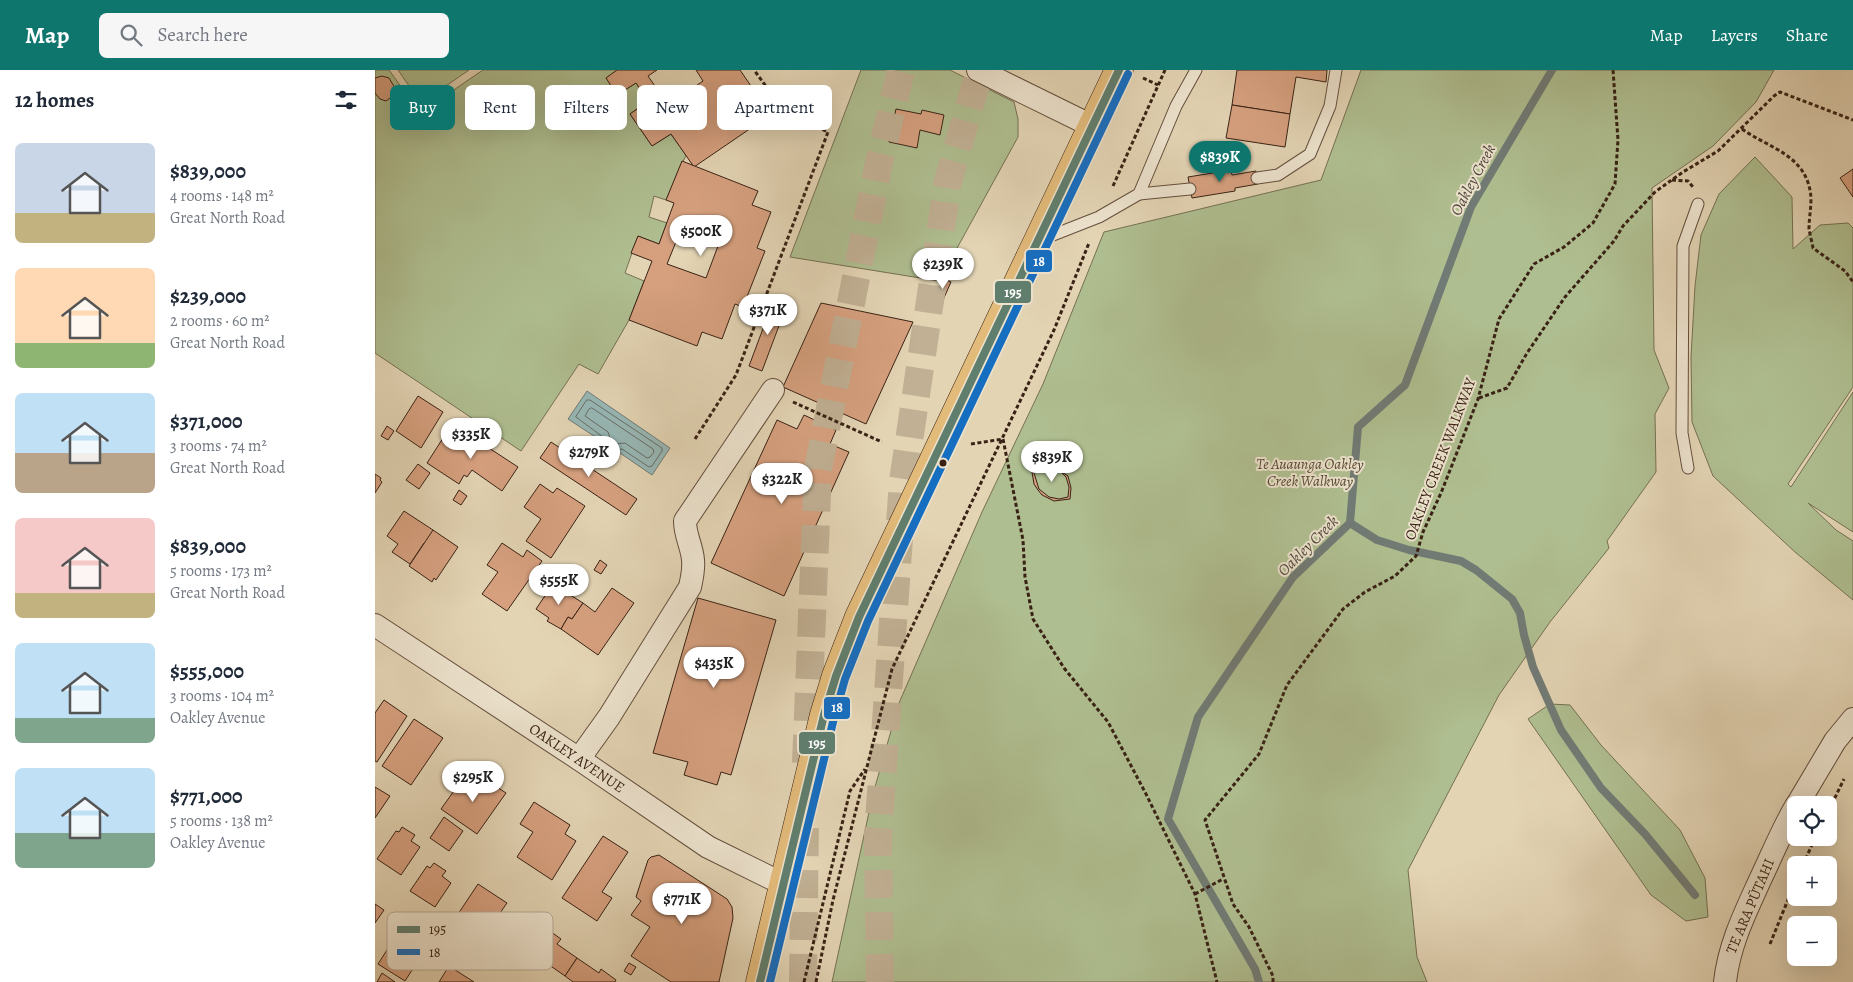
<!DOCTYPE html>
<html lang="en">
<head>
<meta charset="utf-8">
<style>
	:root { --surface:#fff; --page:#f6f6f7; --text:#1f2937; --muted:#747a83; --accent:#0f766e }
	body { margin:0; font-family:Alegreya,serif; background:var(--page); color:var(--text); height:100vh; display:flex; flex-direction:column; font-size:19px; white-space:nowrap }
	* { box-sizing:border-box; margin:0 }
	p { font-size:16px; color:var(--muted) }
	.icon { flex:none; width:28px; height:28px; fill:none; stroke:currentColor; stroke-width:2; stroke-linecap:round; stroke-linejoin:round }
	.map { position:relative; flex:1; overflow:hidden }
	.drawer { display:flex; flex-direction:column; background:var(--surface); width:375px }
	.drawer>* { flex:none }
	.banner { position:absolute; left:15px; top:15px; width:475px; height:45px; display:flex; gap:10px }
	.buttons { position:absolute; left:1412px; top:726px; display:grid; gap:10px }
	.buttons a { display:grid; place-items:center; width:50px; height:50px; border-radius:8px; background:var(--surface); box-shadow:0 5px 20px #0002; font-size:25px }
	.price { position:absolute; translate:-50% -42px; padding:0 11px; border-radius:18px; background:#fff; color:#222; font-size:16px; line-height:32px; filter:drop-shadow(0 1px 2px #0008) }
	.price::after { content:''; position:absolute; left:50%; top:30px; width:15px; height:11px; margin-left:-8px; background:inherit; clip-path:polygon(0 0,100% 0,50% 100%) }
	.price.active { background:var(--accent); color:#fff }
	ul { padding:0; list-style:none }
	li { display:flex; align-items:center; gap:15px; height:125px; padding:0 15px }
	li span { display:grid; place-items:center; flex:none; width:140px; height:100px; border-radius:8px; color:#555 }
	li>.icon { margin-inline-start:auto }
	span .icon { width:60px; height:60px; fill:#fffc; stroke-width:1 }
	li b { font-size:21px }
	h2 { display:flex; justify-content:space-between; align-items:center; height:60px; padding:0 15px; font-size:21px }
	.tag { padding:0 18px; border-radius:8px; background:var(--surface); box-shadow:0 5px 20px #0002; font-size:18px; line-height:45px }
	.tag.active { background:var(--accent); color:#fff }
	header { display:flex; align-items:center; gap:30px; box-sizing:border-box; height:70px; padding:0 25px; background:var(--accent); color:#fff }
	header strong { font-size:24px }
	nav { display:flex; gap:28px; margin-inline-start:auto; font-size:18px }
	.search { width:350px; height:45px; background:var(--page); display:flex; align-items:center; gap:12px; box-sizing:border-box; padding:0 18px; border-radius:8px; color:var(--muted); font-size:19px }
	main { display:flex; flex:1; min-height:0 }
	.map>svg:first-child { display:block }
	.green { fill:#afbe90; stroke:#747052 }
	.water { fill:#97b7b5; stroke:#717b75 }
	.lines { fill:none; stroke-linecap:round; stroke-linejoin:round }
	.shore { stroke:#686c65; stroke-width:1 }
	.stream { stroke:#717b75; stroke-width:8 }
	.building { fill:#d6a07f; stroke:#392215; fill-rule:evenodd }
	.motorway-tunnel { stroke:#c1b094; stroke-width:28; stroke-dasharray:28 14; stroke-linecap:butt }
	.service-casing { stroke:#644e3d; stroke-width:13 }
	.minor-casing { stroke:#644e3d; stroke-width:24 }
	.primary-casing { stroke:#392215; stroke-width:29 }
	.path { stroke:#392215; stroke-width:3; stroke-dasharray:4 2.5; stroke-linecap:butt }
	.service { stroke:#ede3ce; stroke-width:11 }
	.minor { stroke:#ede3ce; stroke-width:22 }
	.primary { stroke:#e2ba7a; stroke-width:28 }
	.bus-1-casing { stroke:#ede3ce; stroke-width:11 }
	.bus-2-casing { stroke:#ede3ce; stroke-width:11 }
	.bus-1 { stroke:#607e6e; stroke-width:8 }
	.bus-2 { stroke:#166ec1; stroke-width:8 }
	.bus-dot { fill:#392215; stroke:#ede3ce; stroke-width:2 }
	.labels { text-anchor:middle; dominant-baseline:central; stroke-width:4; stroke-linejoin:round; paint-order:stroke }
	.street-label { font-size:15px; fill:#392215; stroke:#ede3ce }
	.park-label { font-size:15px; font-style:italic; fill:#564934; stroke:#ede3ce }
	.water-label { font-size:16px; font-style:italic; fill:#50473d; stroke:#ede3ce }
	.key { fill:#ede3ce; stroke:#b7a996; stroke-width:1 }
	.key-label { font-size:14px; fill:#392215 }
	.line-badge { stroke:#ede3ce; stroke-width:2 }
	.badge-label { font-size:14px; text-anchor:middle; font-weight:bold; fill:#fff }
</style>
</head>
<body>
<header>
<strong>Map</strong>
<div class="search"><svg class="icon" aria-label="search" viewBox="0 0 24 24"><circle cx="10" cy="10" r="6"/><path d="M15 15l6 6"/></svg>Search here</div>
<nav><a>Map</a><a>Layers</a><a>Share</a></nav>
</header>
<main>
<section class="drawer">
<h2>12 homes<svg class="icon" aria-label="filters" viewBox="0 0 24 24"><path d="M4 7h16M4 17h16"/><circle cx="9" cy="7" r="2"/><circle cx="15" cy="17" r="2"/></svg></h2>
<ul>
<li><span style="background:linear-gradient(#c9d6e8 70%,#c2b280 0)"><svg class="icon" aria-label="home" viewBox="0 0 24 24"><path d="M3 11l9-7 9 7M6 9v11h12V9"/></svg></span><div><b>$839,000</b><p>4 rooms · 148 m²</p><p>Great North Road</p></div></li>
<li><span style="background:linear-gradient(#ffd9b3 75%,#8fb573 0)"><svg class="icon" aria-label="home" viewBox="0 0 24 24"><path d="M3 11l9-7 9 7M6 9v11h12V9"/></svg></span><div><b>$239,000</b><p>2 rooms · 60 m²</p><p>Great North Road</p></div></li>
<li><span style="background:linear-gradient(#bfe0f5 60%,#b9a48a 0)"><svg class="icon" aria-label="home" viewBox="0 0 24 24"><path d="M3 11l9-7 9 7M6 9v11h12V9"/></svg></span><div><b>$371,000</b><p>3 rooms · 74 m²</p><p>Great North Road</p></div></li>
<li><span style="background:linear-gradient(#f6c9c9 75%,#c2b280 0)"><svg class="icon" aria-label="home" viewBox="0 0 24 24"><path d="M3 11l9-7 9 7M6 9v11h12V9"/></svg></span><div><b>$839,000</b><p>5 rooms · 173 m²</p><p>Great North Road</p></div></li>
<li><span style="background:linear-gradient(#bfe0f5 75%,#7fa58c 0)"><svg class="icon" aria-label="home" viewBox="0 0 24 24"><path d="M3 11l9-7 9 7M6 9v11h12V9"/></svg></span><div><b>$555,000</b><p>3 rooms · 104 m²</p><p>Oakley Avenue</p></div></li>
<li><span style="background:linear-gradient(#bfe0f5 65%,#7fa58c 0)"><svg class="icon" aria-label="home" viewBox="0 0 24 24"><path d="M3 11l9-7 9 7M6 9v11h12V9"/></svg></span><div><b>$771,000</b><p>5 rooms · 138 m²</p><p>Oakley Avenue</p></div></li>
</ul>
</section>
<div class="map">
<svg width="1478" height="912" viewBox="0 0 1478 912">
	<rect width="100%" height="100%" fill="#e3d4b4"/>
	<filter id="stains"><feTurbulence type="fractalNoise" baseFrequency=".004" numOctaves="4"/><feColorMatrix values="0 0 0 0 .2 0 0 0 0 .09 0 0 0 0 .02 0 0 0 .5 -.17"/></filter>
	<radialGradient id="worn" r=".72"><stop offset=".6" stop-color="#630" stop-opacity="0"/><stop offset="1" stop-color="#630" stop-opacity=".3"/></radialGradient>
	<!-- green -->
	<g class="green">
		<path d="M0,0H14L45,43L108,0H242L231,8L242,25L261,13L273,31L255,44L277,76L296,64L311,85L291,130L279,126L274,147L292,153L284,174L263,166L250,203L269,211L254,250L223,304L204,294L146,381L0,283Z"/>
		<path d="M23,0H94L46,33Z"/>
		<path d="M486,0H575L639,32L643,49V67L564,211L415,187Z"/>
		<path d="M986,0H1399L1381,32L1338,76L1277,118L1279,280L1294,318L1280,344L1281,402L1232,471L1234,478L1175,552L1124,625L1033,800L1042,887L1052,912H457L498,724L524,633L607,442L668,314L729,162L946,110Z"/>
		<path d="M1380,87L1417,127L1418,179L1445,155L1473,153L1478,158V317L1413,414L1416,417L1478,322V462L1433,433L1461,460L1478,471V530L1420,482L1338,406L1317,352L1316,287L1320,216L1326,165L1344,124Z"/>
		<path d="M1175,634L1195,635L1226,675L1305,760L1330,808L1333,847L1311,851L1276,825L1153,649Z"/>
	</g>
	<!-- water -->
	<path class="water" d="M212,321L295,378L277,405L245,383L236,396L216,383L225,370L193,349Z"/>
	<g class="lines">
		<!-- shore -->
		<g class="shore">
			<path d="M212,330H215L287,378V381L277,396L274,397L247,379L242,380L235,388L225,383L224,380L229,372L228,367L201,347Z"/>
			<path d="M217,338L278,379L279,382L275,387L272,388L250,373L237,374L233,362L210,346L214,339Z"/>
		</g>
		<!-- stream -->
		<g class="stream">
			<path d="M975,453L1002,470L1034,480L1086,491L1101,500L1137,529L1145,543L1149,565L1158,597L1186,660L1226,718L1270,764L1320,825"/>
			<path d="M884,912L880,899L793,749L823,647L918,507L975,453L983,357L1030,315L1096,137L1177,0"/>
		</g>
	</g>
	<!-- building -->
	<g class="building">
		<path d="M242,0H282L273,6L293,35L328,11L321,0H365L387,32L370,43L379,56L319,97L296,64L277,76L255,44L273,31L261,13L242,25L231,8Z"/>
		<path d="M862,0H952L951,12L921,7L915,44L857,35Z"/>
		<path d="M7,6L14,8L20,18L18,26L11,31L5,29L0,23V8Z"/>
		<path d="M857,35L915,44L910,77L851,68Z"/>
		<path d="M521,39L546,44L547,40L569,45L565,65L545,60L542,78L514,72Z"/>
		<path d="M307,91L383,121L377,135L396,142L382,178L390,181L368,237L360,234L347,269L327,262L322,276L254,250L277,191L256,183L263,166L284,174L299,133L291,130ZM305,162L343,176L331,208L292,194Z"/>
		<path d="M1478,99V127L1465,108Z"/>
		<path d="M856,100L857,105L881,101L883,114L860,118V121L817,128L813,107Z"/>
		<path d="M569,209L576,212L568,230L561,227Z"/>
		<path d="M398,232L411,237L387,301L374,296Z"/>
		<path d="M446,233L538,252L491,354L408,317Z"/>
		<path d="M43,326L68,342L46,378L21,361Z"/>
		<path d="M429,345L461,360L455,374L474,382L409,526L336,493L402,350L422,359Z"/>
		<path d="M12,356L19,361L13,370L6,366Z"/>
		<path d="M88,361L143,397L127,421L97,400L92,407L89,405L84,414L52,393L70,365Z"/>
		<path d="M176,372L262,429L251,445L165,388Z"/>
		<path d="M43,394L55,403L44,419L31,410Z"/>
		<path d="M664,394L676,395L693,406L696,418L695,429L679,431L667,425L663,420L659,414L657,402L659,397ZM669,395L682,398L691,407L694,417L693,427L684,429L674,427L664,419L659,403L660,398Z"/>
		<path d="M0,404L6,408L5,410L7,412L0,423Z"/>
		<path d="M165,414L178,423L182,418L210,436L176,488L151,471L166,449L149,437Z"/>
		<path d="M84,420L92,426L86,435L78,430Z"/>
		<path d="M29,441L58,460L54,470L49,473L35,494L17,482L23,474L12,466Z"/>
		<path d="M58,460L83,477L61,510L59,508L57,512L34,496Z"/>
		<path d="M127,473L148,487L152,480L167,491L132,541L107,524L123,502L112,495Z"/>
		<path d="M225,490L232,495L226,504L219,500Z"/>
		<path d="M178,514L208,533L197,549L193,547L186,559L172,551L174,548L161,539Z"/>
		<path d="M237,518L259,533L223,585L186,559L193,547L197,549L208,533L220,542Z"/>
		<path d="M323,528L401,550L356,705L346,702L342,715L309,705L313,692L278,683Z"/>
		<path d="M9,630L32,646L2,692L0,691V643Z"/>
		<path d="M39,649L68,668L36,715L7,696Z"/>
		<path d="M91,704L109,716L113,711L131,723L102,764L66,739Z"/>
		<path d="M0,717L15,726L0,748Z"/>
		<path d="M159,732L195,755L190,764L201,771L177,810L142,787L158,762L145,754Z"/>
		<path d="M69,747L88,761L74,781L55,768Z"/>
		<path d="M27,757L40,765L36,771L45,777L26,805L2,789L21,761L24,762Z"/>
		<path d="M228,766L253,782L227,822L237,828L222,851L187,828Z"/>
		<path d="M284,785L352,829L357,837L358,848L344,912H296L256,886L275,857L256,845L266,831L261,827L273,790L276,787Z"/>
		<path d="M59,793L71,801L67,806L76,813L60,837L35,821L52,796L55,798Z"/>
		<path d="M103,814L132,833L125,843L133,849L122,865L138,876L127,894L105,879L114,866L83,844Z"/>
		<path d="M0,834L9,840L0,853Z"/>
		<path d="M28,855L37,861L35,866L52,877L30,911L3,894Z"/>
		<path d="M172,859L186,869L182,874L202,888L190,906L170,892L167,896L153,886Z"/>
		<path d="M202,888L224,903L226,899L241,910L240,912H198L190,906Z"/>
		<path d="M254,893L261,897L256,905L249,901Z"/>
		<path d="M74,896L99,912H64Z"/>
		<path d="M7,903L20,912H2Z"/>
	</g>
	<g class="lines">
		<!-- motorway-tunnel -->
		<g class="motorway-tunnel">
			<path d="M431,693L443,399L503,97L526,0"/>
			<path d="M428,912L430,749"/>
			<path d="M505,912L503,765L528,411L573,111L605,0"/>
		</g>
		<defs>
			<g id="service">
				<path d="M882,108L903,105L935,84L955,36L961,0"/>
				<path d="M764,124L815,119"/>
				<path d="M668,169L724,147L764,124L801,36L821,0"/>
				<path d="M1313,398L1307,363L1308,176L1323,134"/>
			</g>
			<g id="minor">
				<path d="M603,0L717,56"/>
				<path d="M0,555L204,689L333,777L408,814"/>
				<path d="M204,689L234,647L315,517C317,508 319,500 318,490C317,476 310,466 310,451L398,320"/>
				<path d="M1422,735L1460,671L1478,649"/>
				<path d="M1350,912C1354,875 1370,843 1385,810C1397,785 1407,760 1421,736"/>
			</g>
			<path id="primary" d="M385,912L449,645L461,606L484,547L744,0"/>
		</defs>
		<!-- service casing -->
		<use href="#service" class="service-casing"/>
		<!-- minor casing -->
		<use href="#minor" class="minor-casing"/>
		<!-- primary casing -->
		<use href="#primary" class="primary-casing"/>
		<!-- path -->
		<g class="path">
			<path d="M768,8L783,15"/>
			<path d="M1367,59C1395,79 1433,85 1436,128C1436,139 1434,149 1434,159C1435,165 1437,172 1438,178L1470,201L1478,212"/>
			<path d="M1297,110L1313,111L1318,117"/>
			<path d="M738,116L790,0"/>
			<path d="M1104,328L1132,318L1152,283L1190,227L1239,171L1248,156L1280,122L1308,102L1343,81L1399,26L1405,22L1478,50"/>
			<path d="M418,332L507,372"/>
			<path d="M320,369L361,305L453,62L409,41L379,0"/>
			<path d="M596,374L628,369L648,470L650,507L658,549L689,598L733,652L771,724L820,824L842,912"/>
			<path d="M1454,740L1469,709"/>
			<path d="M1428,795L1440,768"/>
			<path d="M820,824L848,809"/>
			<path d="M1395,874L1421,810"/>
			<path d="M429,912L475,721L490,699"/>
			<path d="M441,912L458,830L517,599L679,260L714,173"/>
			<path d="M898,912V906L874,857L858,834L830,750L884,684L912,615L968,539L990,522L1020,506L1041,486L1048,462L1066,423L1103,329L1124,249L1159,194L1189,177L1218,153L1240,114L1243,70L1238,0"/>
		</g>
		<!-- service -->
		<use href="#service" class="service"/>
		<!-- minor -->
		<use href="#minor" class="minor"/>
		<!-- primary -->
		<use href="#primary" class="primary"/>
		<defs>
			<path id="bus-1" d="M385,912L449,645L461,606L484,547L744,0"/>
			<path id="bus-2" d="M395,912L459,648L470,609L493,551L753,4"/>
		</defs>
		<!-- bus-1 casing -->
		<use href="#bus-1" class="bus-1-casing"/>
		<!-- bus-2 casing -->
		<use href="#bus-2" class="bus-2-casing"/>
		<!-- bus-1 -->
		<use href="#bus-1" class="bus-1"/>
		<!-- bus-2 -->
		<use href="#bus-2" class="bus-2"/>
	</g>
	<!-- markers -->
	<circle class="bus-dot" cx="568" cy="393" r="4.5"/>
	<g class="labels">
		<!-- street labels -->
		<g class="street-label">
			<text transform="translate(1065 389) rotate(-69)">OAKLEY CREEK WALKWAY</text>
			<text transform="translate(202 688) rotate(34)">OAKLEY AVENUE</text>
			<text transform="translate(1375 836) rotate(-67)">TE ARA PŪTAHI</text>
		</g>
		<!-- park labels -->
		<g class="park-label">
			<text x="935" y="394">Te Auaunga Oakley<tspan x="935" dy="17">Creek Walkway</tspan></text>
		</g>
		<!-- water labels -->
		<g class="water-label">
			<text transform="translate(1098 110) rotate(-62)">Oakley Creek</text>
			<text transform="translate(933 476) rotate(-45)">Oakley Creek</text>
		</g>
	</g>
	<!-- legend -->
	<rect x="12" y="842" width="166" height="58" rx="8" class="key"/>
	<rect x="22" y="856" width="23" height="7" fill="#607e6e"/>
	<rect x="22" y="879" width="23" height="6" fill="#166ec1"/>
	<g class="key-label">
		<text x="54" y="864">195</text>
		<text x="54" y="887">18</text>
	</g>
	<g class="line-badge">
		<rect x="650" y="179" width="28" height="24" rx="5" fill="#166ec1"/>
		<rect x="619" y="210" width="38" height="24" rx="5" fill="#607e6e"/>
		<rect x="448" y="626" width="28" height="24" rx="5" fill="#166ec1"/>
		<rect x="423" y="661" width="38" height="24" rx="5" fill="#607e6e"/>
	</g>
	<g class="badge-label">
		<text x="664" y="196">18</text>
		<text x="638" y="227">195</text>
		<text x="462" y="642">18</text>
		<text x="442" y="678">195</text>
	</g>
	<rect width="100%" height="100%" filter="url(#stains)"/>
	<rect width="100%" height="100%" fill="url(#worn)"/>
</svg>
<div class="buttons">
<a><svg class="icon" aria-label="locate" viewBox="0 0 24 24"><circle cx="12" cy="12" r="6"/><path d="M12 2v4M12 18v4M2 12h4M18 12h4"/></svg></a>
<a>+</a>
<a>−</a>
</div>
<b class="price active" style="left:845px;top:113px">$839K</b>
<b class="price" style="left:326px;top:187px">$500K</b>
<b class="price" style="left:568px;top:220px">$239K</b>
<b class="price" style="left:393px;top:266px">$371K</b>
<b class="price" style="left:96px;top:390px">$335K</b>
<b class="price" style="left:214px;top:408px">$279K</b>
<b class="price" style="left:677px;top:413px">$839K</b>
<b class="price" style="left:407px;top:435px">$322K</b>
<b class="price" style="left:184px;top:536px">$555K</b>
<b class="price" style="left:339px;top:619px">$435K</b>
<b class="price" style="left:98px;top:733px">$295K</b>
<b class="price" style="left:307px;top:855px">$771K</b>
<div class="banner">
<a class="tag active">Buy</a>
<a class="tag">Rent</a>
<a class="tag">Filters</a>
<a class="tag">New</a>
<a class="tag">Apartment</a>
</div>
</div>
</main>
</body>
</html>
